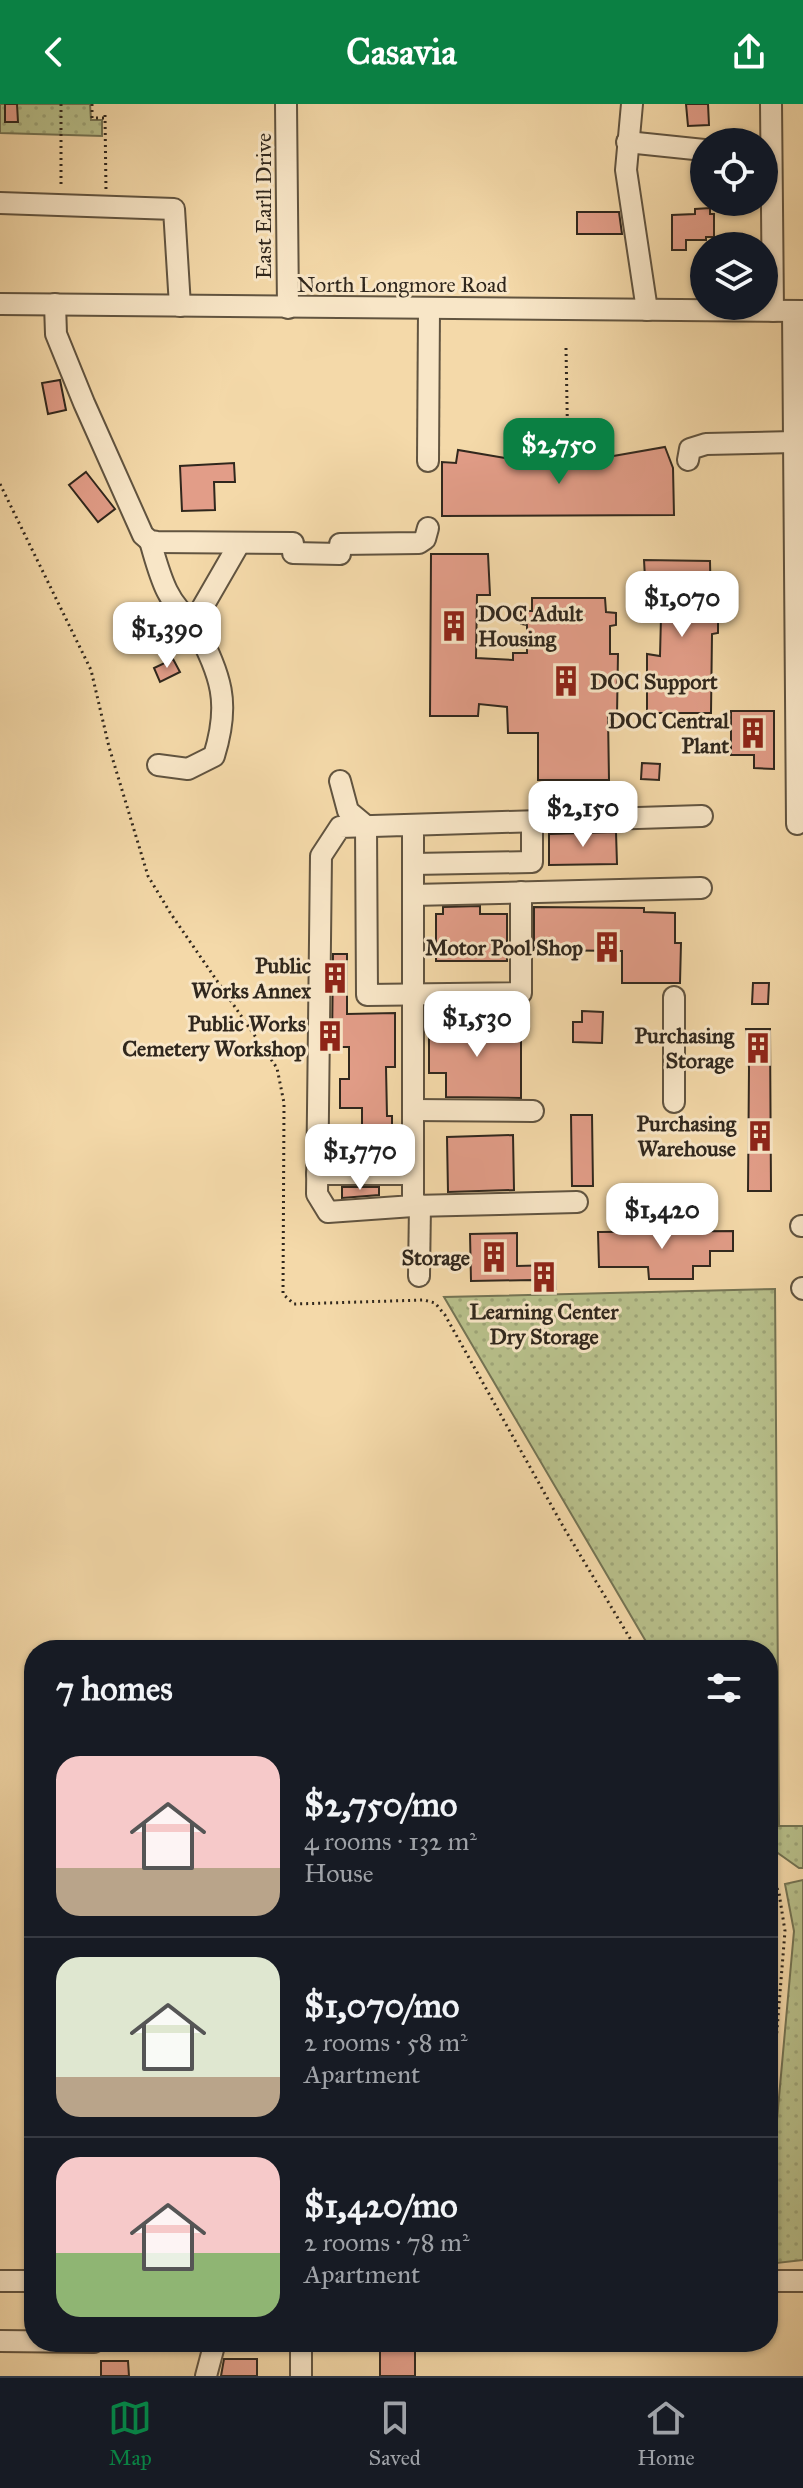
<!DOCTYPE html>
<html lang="en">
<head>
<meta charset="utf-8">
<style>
	:root { --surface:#171b24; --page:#20242c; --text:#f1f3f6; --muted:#9ea1a6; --line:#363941; --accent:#0b8043 }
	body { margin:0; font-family:"IM FELL Great Primer",serif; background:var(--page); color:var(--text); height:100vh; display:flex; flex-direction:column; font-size:30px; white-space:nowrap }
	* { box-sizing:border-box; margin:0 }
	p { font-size:26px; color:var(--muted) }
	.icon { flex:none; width:44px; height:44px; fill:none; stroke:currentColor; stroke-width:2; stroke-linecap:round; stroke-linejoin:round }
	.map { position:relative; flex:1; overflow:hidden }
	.side { position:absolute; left:24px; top:1536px; width:754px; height:712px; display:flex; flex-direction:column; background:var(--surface); border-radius:32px; box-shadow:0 2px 6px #0004 }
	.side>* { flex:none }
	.controls { position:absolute; left:690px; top:24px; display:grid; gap:16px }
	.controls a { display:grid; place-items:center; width:88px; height:88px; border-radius:50%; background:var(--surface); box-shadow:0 2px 6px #0004; font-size:40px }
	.price { position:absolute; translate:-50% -68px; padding:0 18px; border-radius:16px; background:#fff; color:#222; font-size:26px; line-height:52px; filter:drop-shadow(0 2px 4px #0008) }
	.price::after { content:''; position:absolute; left:50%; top:48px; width:24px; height:18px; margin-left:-12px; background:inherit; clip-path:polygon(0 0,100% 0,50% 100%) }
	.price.current { background:var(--accent); color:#fff }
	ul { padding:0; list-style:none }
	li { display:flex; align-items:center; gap:24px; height:200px; padding:0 32px }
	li+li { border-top:2px solid var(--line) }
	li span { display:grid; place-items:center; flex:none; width:224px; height:160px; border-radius:24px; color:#555 }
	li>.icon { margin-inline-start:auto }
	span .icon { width:96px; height:96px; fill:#fffc; stroke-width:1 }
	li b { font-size:34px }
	h2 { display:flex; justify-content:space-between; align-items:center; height:96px; padding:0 32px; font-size:34px }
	header { display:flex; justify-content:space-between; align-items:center; height:104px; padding:0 32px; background:var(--accent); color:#fff; font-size:36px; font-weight:700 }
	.menu { display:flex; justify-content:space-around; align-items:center; height:112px; border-top:2px solid var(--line); background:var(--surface); font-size:22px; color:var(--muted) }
	.menu a { display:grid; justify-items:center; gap:4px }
	.menu .current { color:var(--accent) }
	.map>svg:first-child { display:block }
	.grass { fill:url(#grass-dots); stroke:#747454; stroke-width:2 }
	.building { fill:#e29d88; stroke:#30271d; stroke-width:2 }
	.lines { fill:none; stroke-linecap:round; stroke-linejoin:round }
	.minor-casing { stroke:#615440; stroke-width:24 }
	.path { stroke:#30271d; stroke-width:3; stroke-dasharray:2 4; stroke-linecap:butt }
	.minor { stroke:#f8e6c7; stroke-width:20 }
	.labels { text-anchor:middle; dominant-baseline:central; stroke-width:6; stroke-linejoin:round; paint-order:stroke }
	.street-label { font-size:22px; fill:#30271d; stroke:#f8e6c7 }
	.poi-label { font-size:22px; font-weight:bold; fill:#30271d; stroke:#f8e6c7; text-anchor:end }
</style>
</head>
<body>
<header><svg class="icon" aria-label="back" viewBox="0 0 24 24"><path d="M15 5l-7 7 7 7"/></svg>Casavia<svg class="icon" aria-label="share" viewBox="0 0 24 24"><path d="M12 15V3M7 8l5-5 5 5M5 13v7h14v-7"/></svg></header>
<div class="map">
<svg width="803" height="2272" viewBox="0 0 803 2272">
	<defs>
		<pattern id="grass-dots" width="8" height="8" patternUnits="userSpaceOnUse" patternTransform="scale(2)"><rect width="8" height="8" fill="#b8c08b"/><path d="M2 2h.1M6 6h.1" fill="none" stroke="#9ea578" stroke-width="1.8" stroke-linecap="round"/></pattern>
	</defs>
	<rect width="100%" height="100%" fill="#f4d9a9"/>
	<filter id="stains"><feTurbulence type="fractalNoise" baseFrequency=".0025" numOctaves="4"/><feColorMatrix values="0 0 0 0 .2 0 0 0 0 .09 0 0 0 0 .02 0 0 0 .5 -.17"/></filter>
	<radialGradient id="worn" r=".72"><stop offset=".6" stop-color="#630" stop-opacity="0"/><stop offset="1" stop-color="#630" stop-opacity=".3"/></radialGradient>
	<!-- grass -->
	<g class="grass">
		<path d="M0,0H90L91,16H102V32L0,29Z"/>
		<path d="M775,1185L779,1722H803V1764H799L768,1742V1546H651L444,1193Z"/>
		<path d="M803,1776V2156L768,2160V2115L794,1827L785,1780Z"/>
	</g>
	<!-- building -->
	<g class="building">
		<path d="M5,0H17L18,18H5Z"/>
		<path d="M686,0H708L709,21L688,22Z"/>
		<path d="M710,104V110H714V133H706V136H686V146H672V111L695,110V105Z"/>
		<path d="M577,108H619L622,130H577Z"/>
		<path d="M60,276L66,306L48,310L42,279Z"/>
		<path d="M665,343L673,364L674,411L442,412V358L456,359L458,346L505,354L558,356L602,354Z"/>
		<path d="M234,359L235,378H214L215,406L182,407L180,362Z"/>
		<path d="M86,368L115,405L98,418L69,381Z"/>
		<path d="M431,450H488L490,491H477L476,554L513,556V549H527V521L521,520V507H532V494H605L606,508L616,509V521L610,522V550H618L617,611L608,612L609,676H538V629H508L507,603L479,600L478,612H430Z"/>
		<path d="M644,456L710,457L711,509L718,511V529L712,530L711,609H647V550L660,552L662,473L645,474Z"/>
		<path d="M173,555L180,568L160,578L154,564Z"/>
		<path d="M731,607H774V665L754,664V651H731Z"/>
		<path d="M642,659L660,660L659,676L641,675Z"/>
		<path d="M616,728L617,760L549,761V730Z"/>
		<path d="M480,802V810H507V857H436V810H443V803Z"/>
		<path d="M534,803L644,804V808L675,809V839H681L680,879H622V847L534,846Z"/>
		<path d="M333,850H347V910L395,909V963H386L387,1012H392V1036H362V1004H340V975H349V943H332Z"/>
		<path d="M753,879H769L768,900H752Z"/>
		<path d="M582,907L603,908L602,939L573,938V918H582Z"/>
		<path d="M429,919H521V994L446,993V969H429Z"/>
		<path d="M746,925H770L771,1087H748L749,964Z"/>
		<path d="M571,1011H592L593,1082H572Z"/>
		<path d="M513,1031L514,1086L448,1088L447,1033Z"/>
		<path d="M342,1083H379V1091L342,1094Z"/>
		<path d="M733,1127V1147H710V1162H693V1175H649L648,1163H599L598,1128Z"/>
		<path d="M517,1129V1162L555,1161L556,1185L533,1186V1176L471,1177L470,1130Z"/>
		<rect x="380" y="2238" width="35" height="34"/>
		<path d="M224,2255H257V2272H221Z"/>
		<path d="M101,2257H128L129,2272H101Z"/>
	</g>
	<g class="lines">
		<defs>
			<g id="minor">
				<path d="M286,0L288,204"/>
				<path d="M632,0L626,66L647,206"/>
				<path d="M771,0L773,207"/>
				<path d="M627,38L704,46"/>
				<path d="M0,99L174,105L180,202"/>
				<path d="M0,200L803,207"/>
				<path d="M55,200L56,230L84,299L143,431L150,437L157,438L293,439"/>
				<path d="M793,207L797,720"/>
				<path d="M688,356L690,345L706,340L794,338"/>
				<path d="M428,357L429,205"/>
				<path d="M150,437C159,467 166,501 194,518L239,440"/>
				<path d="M340,440L419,439L425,435L428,424"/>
				<path d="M293,449L340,450"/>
				<path d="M158,661L188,665L214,652C232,594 219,571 194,518"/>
				<path d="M340,677L348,707L366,722L367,891L521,889V788"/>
				<path d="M413,721V1102L328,1108L317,1090L321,752L340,723L702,712"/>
				<path d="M413,760L532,758V718"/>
				<path d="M413,791L701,784"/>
				<path d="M674,998V893"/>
				<path d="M413,1006L533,1007"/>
				<path d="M317,1070H412"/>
				<path d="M413,1102L577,1098"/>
				<path d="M801,1122H803"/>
				<path d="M419,1172L420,1101"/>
				<path d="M802,1184L803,1185"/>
				<path d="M0,2177H34"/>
				<path d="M768,2177H803"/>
				<path d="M0,2237L94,2238"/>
				<path d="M301,2238V2272"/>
				<path d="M206,2272L215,2238"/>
			</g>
		</defs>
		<!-- minor casing -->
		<use href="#minor" class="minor-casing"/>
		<!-- path -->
		<g class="path">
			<path d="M61,0V82"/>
			<path d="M92,0V14H107"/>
			<path d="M105,11L106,87"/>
			<path d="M566,244L568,355"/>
			<path d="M541,333L589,332"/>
			<path d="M0,380L91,566L109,643L148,772L171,810L277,964L284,999L283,1190L294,1200L424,1196L435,1199L445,1211L564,1424L637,1546"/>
			<path d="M768,1762L779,1789L785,1827L768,2037"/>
		</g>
		<!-- minor -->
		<use href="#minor" class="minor"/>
	</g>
	<!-- icons -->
	<defs>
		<symbol id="building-bare" viewBox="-9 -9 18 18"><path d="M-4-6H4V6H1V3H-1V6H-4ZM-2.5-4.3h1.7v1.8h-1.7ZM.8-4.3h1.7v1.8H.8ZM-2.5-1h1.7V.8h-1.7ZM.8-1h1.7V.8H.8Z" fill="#8f2418" stroke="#f8e6c7" stroke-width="2.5" paint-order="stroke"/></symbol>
	</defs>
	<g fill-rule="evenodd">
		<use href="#building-bare" x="432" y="500" width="44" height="44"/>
		<use href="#building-bare" x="544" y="555" width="44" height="44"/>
		<use href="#building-bare" x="731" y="607" width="44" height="44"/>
		<use href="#building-bare" x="585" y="821" width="44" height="44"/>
		<use href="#building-bare" x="313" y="852" width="44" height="44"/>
		<use href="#building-bare" x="308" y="910" width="44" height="44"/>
		<use href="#building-bare" x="736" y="922" width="44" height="44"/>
		<use href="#building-bare" x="738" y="1010" width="44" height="44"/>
		<use href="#building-bare" x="472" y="1131" width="44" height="44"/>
		<use href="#building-bare" x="522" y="1151" width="44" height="44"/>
	</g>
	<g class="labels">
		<!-- street labels -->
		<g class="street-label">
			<text transform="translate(263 102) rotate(-90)">East Earll Drive</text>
			<text x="402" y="180">North Longmore Road</text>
		</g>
		<!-- poi labels -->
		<g class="poi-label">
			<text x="478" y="509" text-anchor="start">DOC Adult<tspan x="478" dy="25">Housing</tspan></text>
			<text x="590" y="577" text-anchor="start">DOC Support</text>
			<text x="729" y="616">DOC Central<tspan x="729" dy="25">Plant</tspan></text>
			<text x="583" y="843">Motor Pool Shop</text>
			<text x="311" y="861">Public<tspan x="311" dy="25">Works Annex</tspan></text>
			<text x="306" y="919">Public Works<tspan x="306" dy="25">Cemetery Workshop</tspan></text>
			<text x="734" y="931">Purchasing<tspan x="734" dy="25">Storage</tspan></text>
			<text x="736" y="1019">Purchasing<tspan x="736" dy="25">Warehouse</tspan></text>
			<text x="470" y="1153">Storage</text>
			<text x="544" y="1207" text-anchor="middle">Learning Center<tspan x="544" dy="25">Dry Storage</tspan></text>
		</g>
	</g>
	<rect width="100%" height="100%" filter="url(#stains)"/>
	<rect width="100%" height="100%" fill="url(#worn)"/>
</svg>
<div class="controls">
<a><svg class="icon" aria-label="locate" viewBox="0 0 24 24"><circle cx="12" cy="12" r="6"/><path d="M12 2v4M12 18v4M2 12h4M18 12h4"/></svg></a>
<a><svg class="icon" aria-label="layers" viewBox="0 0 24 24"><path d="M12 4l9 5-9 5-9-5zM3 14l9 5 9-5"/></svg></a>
</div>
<b class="price current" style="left:559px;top:382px">$2,750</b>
<b class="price" style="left:682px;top:535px">$1,070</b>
<b class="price" style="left:167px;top:566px">$1,390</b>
<b class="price" style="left:583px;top:745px">$2,150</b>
<b class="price" style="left:477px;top:955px">$1,530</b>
<b class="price" style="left:360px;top:1088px">$1,770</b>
<b class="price" style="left:662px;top:1147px">$1,420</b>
<section class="side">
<h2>7 homes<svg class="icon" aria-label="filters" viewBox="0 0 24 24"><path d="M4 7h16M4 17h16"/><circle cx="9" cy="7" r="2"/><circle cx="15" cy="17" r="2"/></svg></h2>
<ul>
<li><span style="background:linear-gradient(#f6c9c9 70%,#b9a48a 0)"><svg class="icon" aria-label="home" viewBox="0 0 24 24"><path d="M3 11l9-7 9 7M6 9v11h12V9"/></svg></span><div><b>$2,750/mo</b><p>4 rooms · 132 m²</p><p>House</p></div></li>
<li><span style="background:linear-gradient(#dfe7d0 75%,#b9a48a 0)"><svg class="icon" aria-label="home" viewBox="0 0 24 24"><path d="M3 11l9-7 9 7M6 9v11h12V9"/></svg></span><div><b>$1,070/mo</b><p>2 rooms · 58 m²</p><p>Apartment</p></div></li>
<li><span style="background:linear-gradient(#f6c9c9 60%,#8fb573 0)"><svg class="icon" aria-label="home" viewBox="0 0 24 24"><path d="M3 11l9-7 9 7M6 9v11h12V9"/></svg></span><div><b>$1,420/mo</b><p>2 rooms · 78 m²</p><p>Apartment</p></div></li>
</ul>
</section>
</div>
<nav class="menu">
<a class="current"><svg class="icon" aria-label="map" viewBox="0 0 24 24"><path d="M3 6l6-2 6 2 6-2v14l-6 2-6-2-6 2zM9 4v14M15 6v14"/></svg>Map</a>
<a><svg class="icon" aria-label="saved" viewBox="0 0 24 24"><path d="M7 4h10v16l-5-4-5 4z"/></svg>Saved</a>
<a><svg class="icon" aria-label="home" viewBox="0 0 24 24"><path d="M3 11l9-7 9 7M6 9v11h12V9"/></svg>Home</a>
</nav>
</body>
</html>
